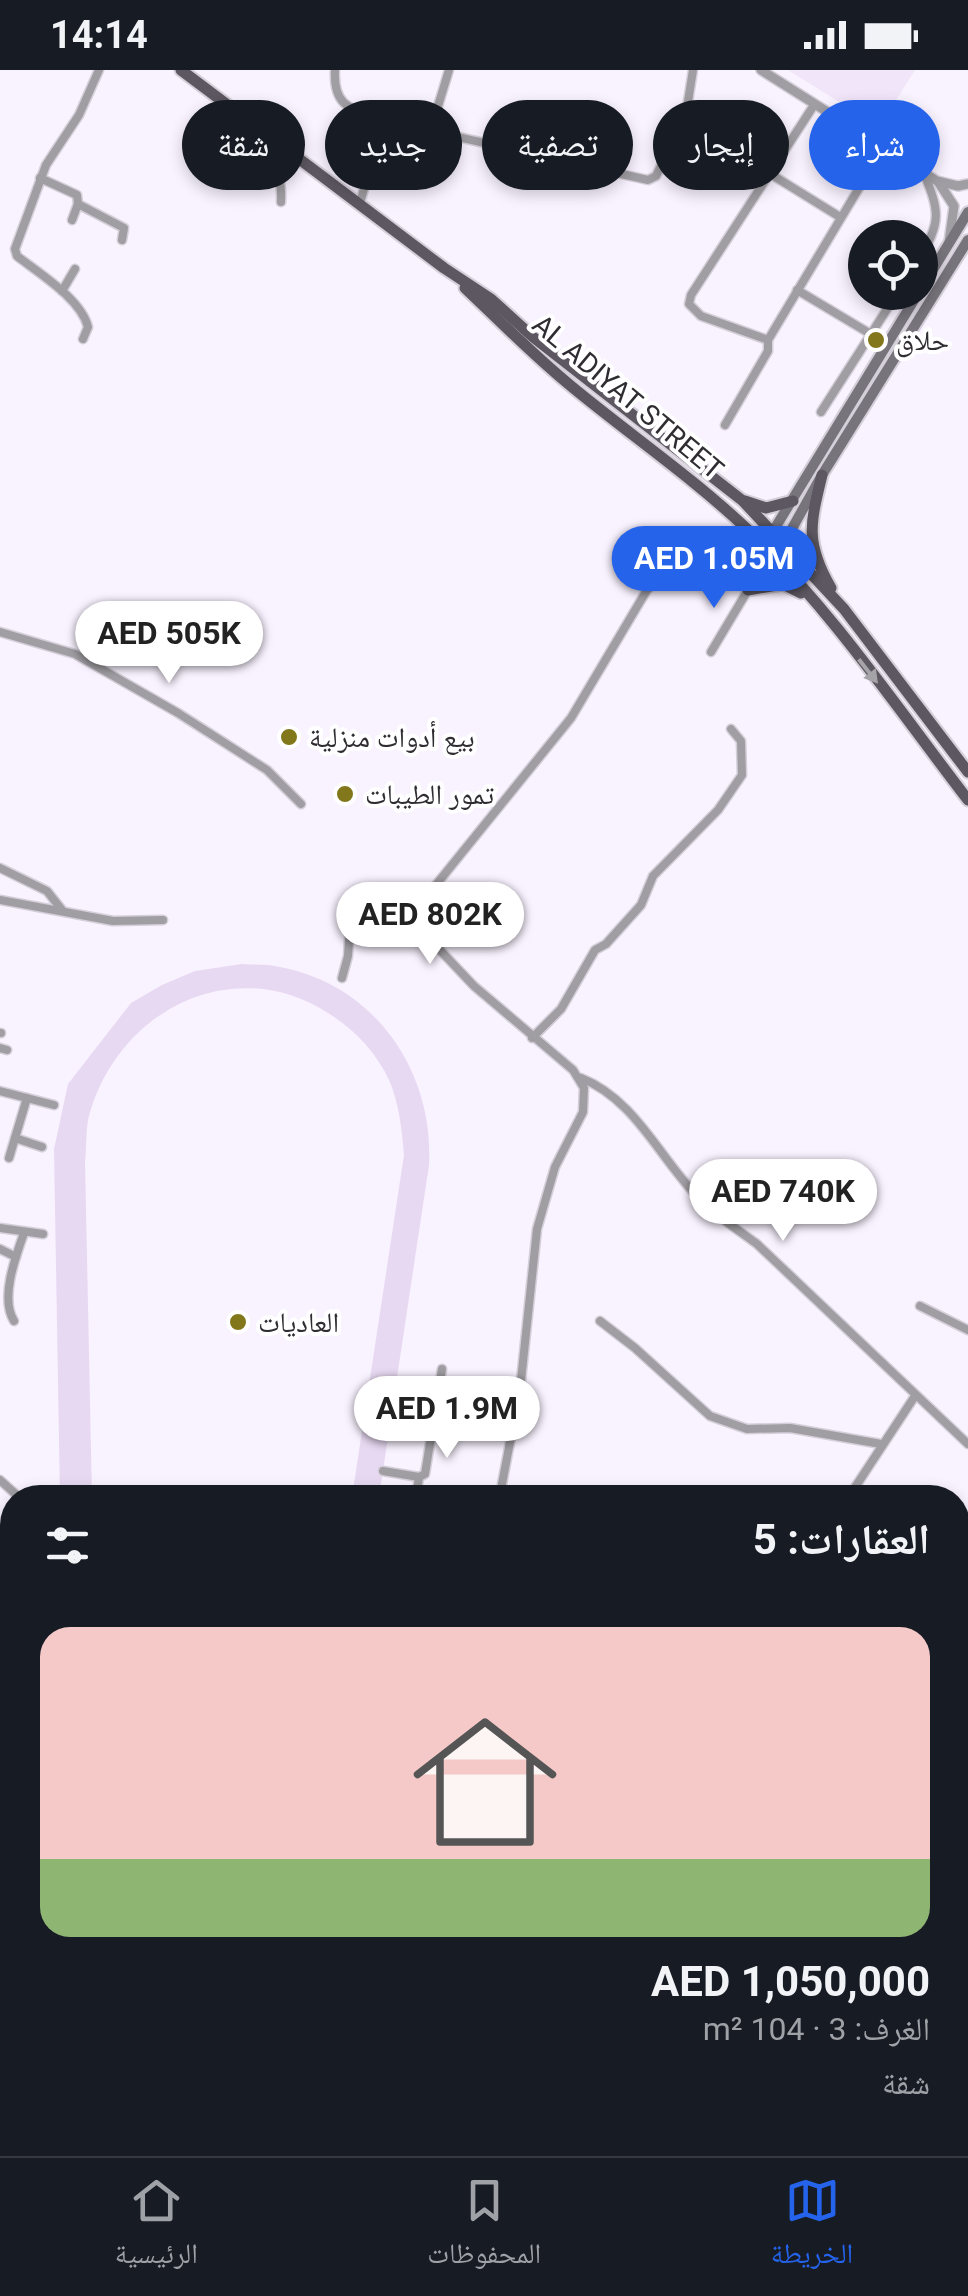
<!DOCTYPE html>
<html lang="ar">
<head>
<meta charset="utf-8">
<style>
	:root { --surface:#171b24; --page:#20242c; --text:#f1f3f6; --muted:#9ea1a6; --line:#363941; --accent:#2563eb }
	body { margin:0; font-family:Roboto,"Noto Naskh Arabic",sans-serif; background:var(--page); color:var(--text); direction:rtl; height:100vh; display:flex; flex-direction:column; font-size:38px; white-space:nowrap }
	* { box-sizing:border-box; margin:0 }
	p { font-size:32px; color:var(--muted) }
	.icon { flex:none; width:55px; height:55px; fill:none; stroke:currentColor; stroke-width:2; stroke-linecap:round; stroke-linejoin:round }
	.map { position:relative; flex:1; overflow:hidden; direction:ltr }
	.panel { position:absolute; left:0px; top:1415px; width:970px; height:672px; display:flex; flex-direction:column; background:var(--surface); border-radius:40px 40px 0 0; box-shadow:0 5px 15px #0003; direction:rtl }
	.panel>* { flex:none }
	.top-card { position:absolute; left:30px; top:30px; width:910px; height:90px; direction:rtl; display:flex; gap:20px }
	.controls { position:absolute; left:848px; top:150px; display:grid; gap:20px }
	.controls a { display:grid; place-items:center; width:90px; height:90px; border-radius:50%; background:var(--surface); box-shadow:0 5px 15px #0003; font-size:50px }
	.price { position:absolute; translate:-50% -85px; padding:0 22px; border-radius:35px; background:#fff; color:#222; font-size:32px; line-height:65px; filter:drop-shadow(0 2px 5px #0008) }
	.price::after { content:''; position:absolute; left:50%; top:60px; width:30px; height:22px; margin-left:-15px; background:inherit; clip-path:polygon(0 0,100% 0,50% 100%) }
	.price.selected { background:var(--accent); color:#fff }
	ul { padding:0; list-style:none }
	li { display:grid; align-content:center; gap:20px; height:530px; padding:0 40px }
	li+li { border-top:2px solid var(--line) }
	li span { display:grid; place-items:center; height:310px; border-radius:30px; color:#555 }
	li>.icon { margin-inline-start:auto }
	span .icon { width:180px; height:180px; fill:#fffc; stroke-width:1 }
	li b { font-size:42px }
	h2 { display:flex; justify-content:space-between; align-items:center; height:120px; padding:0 40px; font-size:42px }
	.chip { padding:0 35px; border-radius:45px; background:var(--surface); box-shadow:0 5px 15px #0003; font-size:35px; line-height:90px }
	.chip.selected { background:var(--accent); color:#fff }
	.status { display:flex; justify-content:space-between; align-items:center; height:70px; padding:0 50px; background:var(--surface); direction:ltr }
	.status svg { height:28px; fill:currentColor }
	.tabs { display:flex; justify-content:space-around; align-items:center; height:140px; border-top:2px solid var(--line); background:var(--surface); font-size:28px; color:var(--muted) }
	.tabs a { display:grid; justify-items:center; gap:5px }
	.tabs .selected { color:var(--accent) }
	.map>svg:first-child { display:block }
	.built { fill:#f1e6f9 }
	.grass { fill:#e8d9f2 }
	.water { fill:url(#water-rules) }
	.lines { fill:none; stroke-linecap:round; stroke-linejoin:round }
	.minor-casing { stroke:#d5cfda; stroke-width:11 }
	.tertiary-casing { stroke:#d5cfda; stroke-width:12 }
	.secondary-casing { stroke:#d5cfda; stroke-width:14 }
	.primary-casing { stroke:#d5cfda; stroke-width:15 }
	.minor { stroke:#a19ea3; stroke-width:8 }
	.tertiary { stroke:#a19ea3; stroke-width:9 }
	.secondary { stroke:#78747c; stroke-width:10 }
	.primary { stroke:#5c5760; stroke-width:11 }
	.oneway { fill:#a5a3a8 }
	.poi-dot { fill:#83771b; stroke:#fff; stroke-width:4 }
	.labels { text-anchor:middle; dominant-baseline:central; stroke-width:8; stroke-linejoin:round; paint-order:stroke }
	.poi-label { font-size:28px; fill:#2f2d31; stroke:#fff; text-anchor:start }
	.street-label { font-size:28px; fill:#2f2d31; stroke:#fff }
</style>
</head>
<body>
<div class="status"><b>14:14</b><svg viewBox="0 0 49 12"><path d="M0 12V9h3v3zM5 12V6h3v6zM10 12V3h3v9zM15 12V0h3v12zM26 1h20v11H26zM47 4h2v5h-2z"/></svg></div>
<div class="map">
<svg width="968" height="2086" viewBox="0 0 968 2086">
	<defs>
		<pattern id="water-rules" width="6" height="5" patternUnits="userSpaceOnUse" patternTransform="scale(2.5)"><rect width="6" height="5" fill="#ab94bb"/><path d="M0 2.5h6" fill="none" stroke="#8c7999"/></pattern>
	</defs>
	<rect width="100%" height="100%" fill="#f9f2ff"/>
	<!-- built -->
	<path class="built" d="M788,0H915L879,57Z"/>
	<!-- grass -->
	<path class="grass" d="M242,894C254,895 268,894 280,897C375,915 434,1001 429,1095L379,1427H352L404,1085C402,1061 399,1032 389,1010C376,982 354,959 328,943C234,883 123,938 91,1039C85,1055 87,1075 85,1092L92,1427L60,1428L54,1079L68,1014L131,933L162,915L195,901Z"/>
	<!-- water -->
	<path class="water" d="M0,1887L12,1896V2075H269L285,2086H0Z"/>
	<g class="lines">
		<defs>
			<g id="minor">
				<path d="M335,0C333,38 352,39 383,50L648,110L656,106L686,44L693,0"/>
				<path d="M229,36L217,55V72C244,97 284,72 281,132"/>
				<path d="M683,50L840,147"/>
				<path d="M431,59L449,0"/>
				<path d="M40,108L77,125L78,134L72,150"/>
				<path d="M360,133L383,50"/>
				<path d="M78,134L124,158L122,170"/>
				<path d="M920,187C942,151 939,141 924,103"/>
				<path d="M797,220L869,263"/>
				<path d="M62,221L75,199"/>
				<path d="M83,269L88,257C81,229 40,204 17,186L15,179L46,95L79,45L99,0"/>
				<path d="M768,270L701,246L689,234L691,225L814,35"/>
				<path d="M821,342L898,222"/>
				<path d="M725,355L768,281V270L883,78"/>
				<path d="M725,499L757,489L761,507"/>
				<path d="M750,515L764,476"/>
				<path d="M0,562L75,584L178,643L267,700L301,734"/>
				<path d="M711,582L748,520L775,489"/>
				<path d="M0,798L47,821L62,840"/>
				<path d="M0,830L113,851L163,850"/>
				<path d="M342,908L348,886L350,854C370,846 391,857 413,851"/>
				<path d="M0,963H1"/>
				<path d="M532,968L561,939L595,880L606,874L641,835L653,806L718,740L742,705L741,671L731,659"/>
				<path d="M0,978L7,980"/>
				<path d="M581,1008C634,1029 658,1085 696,1125C714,1144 735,1158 757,1174L968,1374"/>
				<path d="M0,1021L54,1035"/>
				<path d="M15,1068L42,1077"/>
				<path d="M9,1088L27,1028"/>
				<path d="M0,1158L43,1164"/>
				<path d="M0,1179L16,1187"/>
				<path d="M920,1236L968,1260"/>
				<path d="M14,1251C0,1229 15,1188 24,1163"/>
				<path d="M600,1251L635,1278L710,1346L747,1359L790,1358L881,1374"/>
				<path d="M434,1354L511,1367"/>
				<path d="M383,1401L419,1407L425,1404L442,1299"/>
				<path d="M0,1410L20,1428"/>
				<path d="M502,1414L520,1320L537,1159L555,1097L583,1042L584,1018L573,1000L474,916L419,858L413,851L414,842L571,648L647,520C677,489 719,486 748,520"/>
				<path d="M416,1428L419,1407"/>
				<path d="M848,1428L915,1326"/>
				<path d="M958,1573L968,1578"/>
				<path d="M400,2075L418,2086"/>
				<path d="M502,2086L506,2075"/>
			</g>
			<g id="tertiary">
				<path d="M761,0L937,111L958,116L968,114"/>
				<path d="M939,113L954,136L949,172"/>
				<path d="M958,1761L968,1721"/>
				<path d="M923,2075L925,2086"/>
			</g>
			<g id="secondary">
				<path d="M920,221L968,142"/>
				<path d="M764,476L919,222"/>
				<path d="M775,489L822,405L968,170"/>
				<path d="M0,1871L12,1879"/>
				<path d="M307,2075L324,2086"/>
			</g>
			<g id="primary">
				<path d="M181,0L444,198L491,229L533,267L743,431L844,539L968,702"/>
				<path d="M465,218C500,251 533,285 571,316C629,364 692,407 747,459C831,539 898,639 968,730"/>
				<path d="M822,405C810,454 805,473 831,518"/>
				<path d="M745,431L766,438L793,431"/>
				<path d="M747,462L751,482L749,491"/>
				<path d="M748,520L783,514L801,523"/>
			</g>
		</defs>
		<!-- minor casing -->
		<use href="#minor" class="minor-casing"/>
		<!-- tertiary casing -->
		<use href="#tertiary" class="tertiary-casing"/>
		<!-- secondary casing -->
		<use href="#secondary" class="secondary-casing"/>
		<!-- primary casing -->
		<use href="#primary" class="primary-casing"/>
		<!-- minor -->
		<use href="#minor" class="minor"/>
		<!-- tertiary -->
		<use href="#tertiary" class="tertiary"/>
		<!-- secondary -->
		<use href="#secondary" class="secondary"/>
		<!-- primary -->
		<use href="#primary" class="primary"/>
	</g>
	<!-- one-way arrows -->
	<defs><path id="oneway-solid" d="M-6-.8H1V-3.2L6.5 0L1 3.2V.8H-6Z" transform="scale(2.5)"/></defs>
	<use class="oneway" href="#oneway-solid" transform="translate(868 601) rotate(52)"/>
	<!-- markers -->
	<g class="poi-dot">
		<circle cx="876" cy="270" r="10"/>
		<circle cx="289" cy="667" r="10"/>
		<circle cx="345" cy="724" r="10"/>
		<circle cx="238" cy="1252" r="10"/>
	</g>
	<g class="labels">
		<!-- poi labels -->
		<g class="poi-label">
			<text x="896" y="270">حلاق</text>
			<text x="309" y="667">بيع أدوات منزلية</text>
			<text x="365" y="724">تمور الطيبات</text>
			<text x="258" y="1252">العاديات</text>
		</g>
		<!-- street labels -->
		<g class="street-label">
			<text transform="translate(628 327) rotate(40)">AL ADIYAT STREET</text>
		</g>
	</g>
</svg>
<div class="controls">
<a><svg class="icon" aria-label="locate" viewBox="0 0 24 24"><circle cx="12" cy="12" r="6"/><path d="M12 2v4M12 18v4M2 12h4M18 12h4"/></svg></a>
</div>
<b class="price selected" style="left:714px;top:541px">AED 1.05M</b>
<b class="price" style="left:169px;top:616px">AED 505K</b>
<b class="price" style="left:430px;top:897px">AED 802K</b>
<b class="price" style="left:783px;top:1174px">AED 740K</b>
<b class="price" style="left:447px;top:1391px">AED 1.9M</b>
<div class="top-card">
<a class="chip selected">شراء</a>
<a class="chip">إيجار</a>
<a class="chip">تصفية</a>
<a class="chip">جديد</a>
<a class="chip">شقة</a>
</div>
<section class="panel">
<h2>العقارات: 5<svg class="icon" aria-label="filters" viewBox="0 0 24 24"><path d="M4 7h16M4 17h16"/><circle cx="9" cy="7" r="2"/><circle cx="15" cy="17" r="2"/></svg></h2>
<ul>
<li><span style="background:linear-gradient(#f6c9c9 75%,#8fb573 0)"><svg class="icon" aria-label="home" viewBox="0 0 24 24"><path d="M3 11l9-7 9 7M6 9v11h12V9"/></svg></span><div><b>AED 1,050,000</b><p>الغرف: 3 · 104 m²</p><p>شقة</p></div></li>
</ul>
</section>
</div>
<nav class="tabs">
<a class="selected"><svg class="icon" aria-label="map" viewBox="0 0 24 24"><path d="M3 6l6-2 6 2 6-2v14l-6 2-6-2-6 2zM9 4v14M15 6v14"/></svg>الخريطة</a>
<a><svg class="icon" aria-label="saved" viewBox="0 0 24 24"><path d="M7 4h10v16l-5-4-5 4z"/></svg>المحفوظات</a>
<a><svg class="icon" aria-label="home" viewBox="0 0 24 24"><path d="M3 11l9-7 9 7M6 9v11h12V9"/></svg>الرئيسية</a>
</nav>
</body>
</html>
